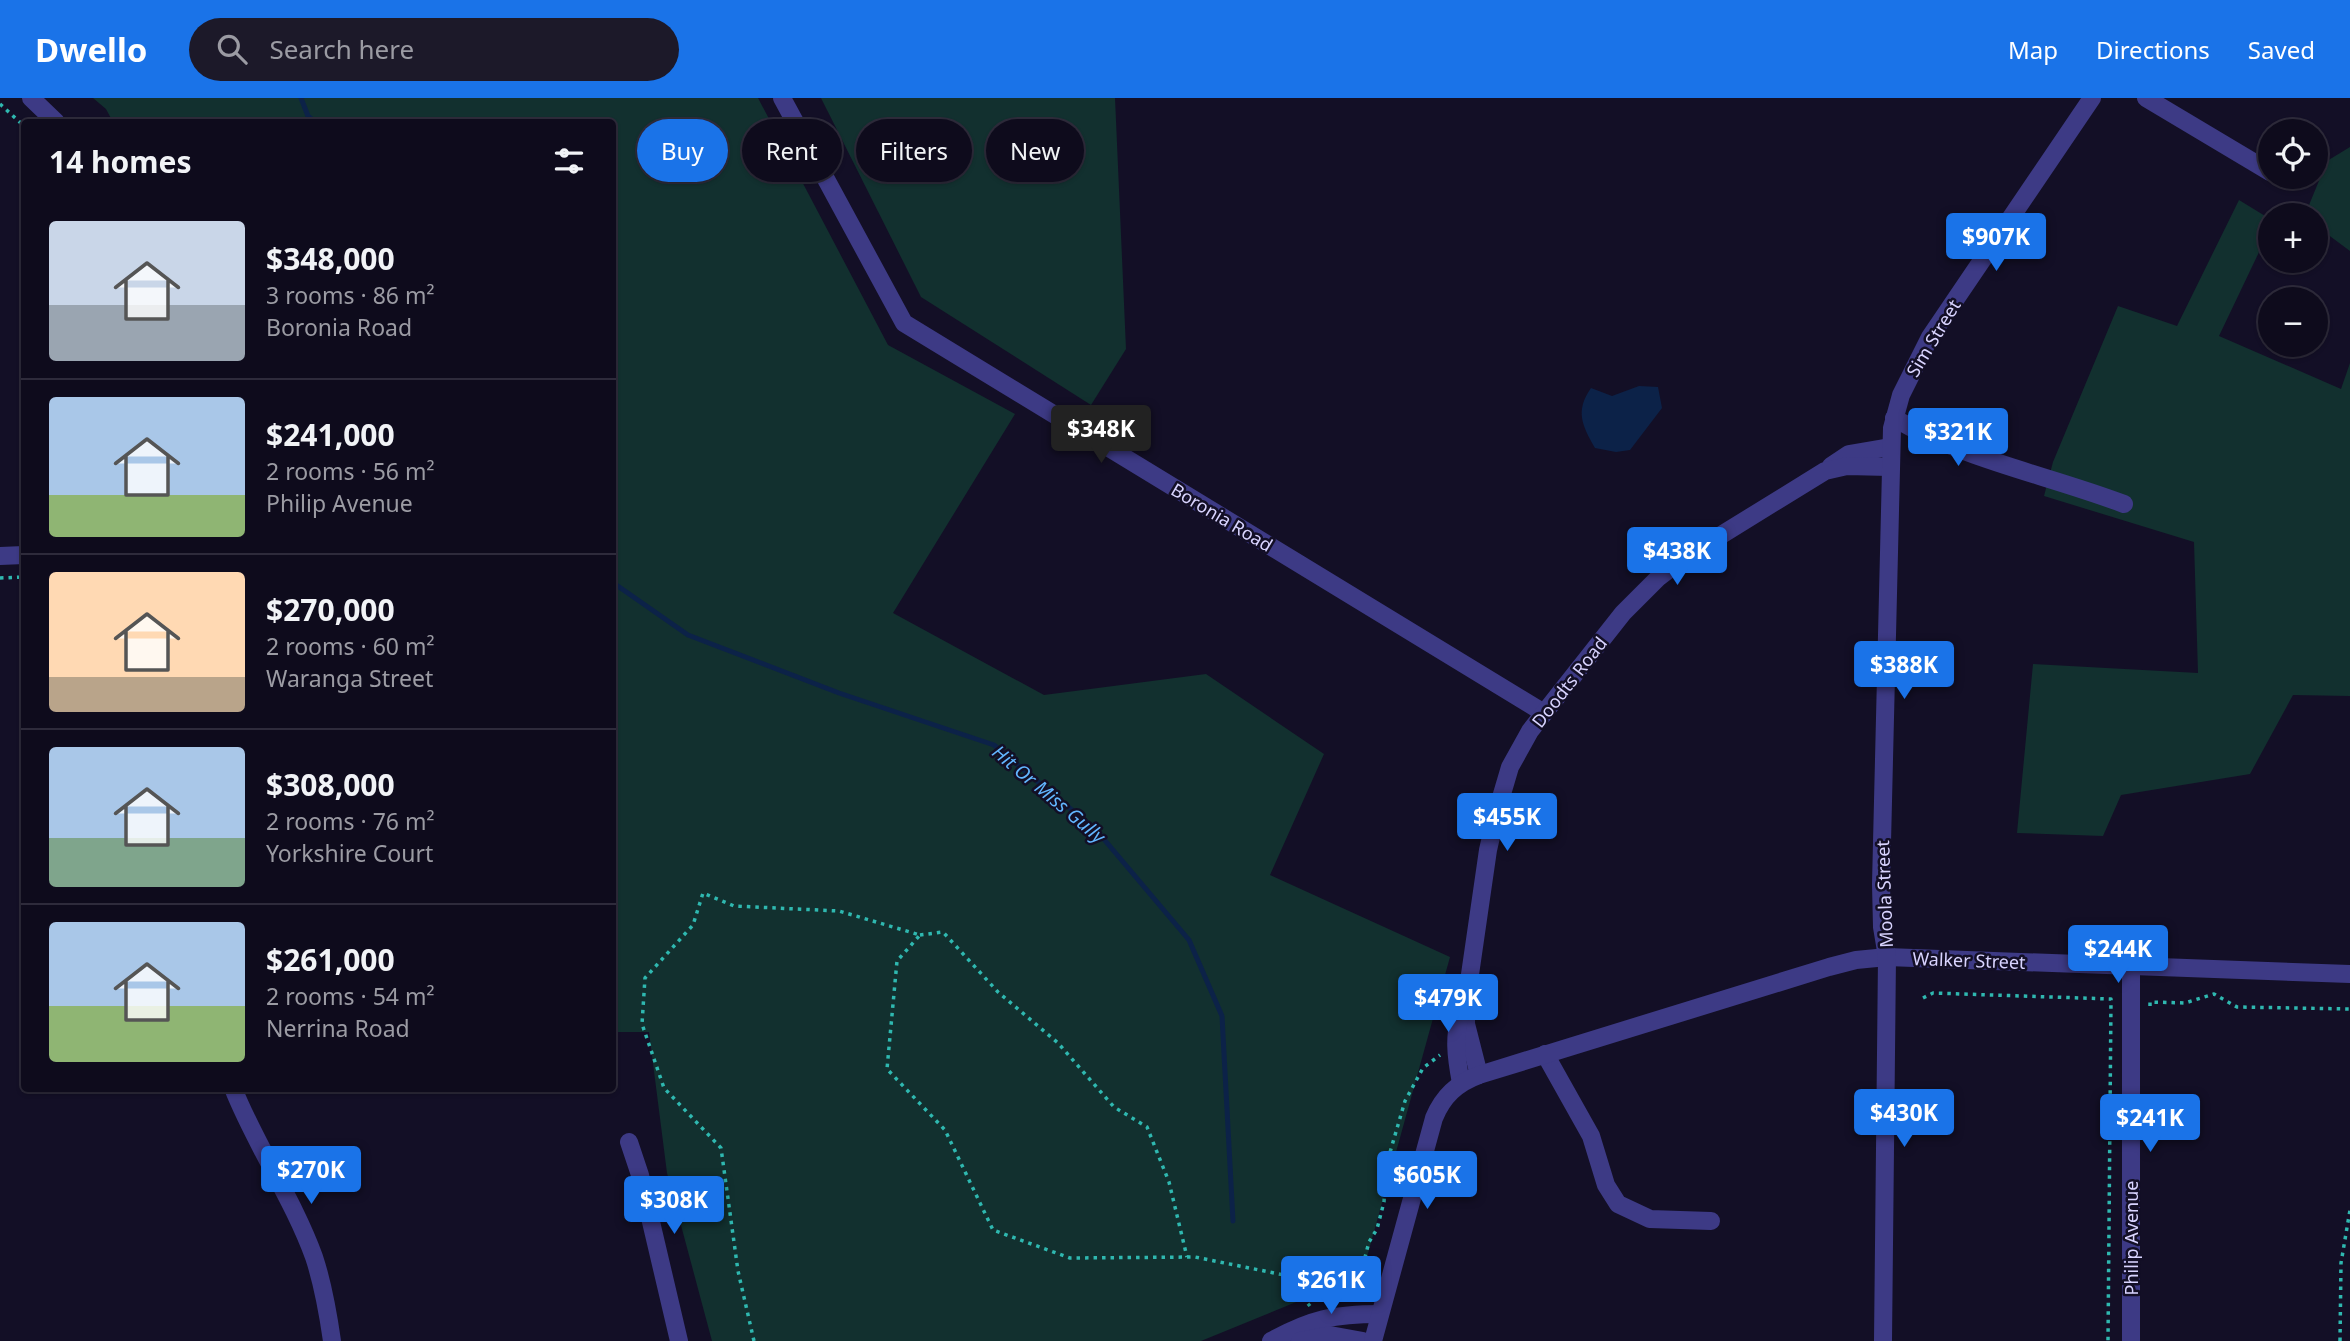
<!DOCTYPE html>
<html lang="en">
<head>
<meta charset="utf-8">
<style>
	:root { --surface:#0e0b1c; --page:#1c1929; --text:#f1f3f6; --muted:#9b9ba3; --line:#2e2b3b; --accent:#1a73e8 }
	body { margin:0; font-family:"Noto Sans",sans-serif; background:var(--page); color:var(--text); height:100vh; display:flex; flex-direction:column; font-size:26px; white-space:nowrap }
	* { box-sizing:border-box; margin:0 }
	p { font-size:23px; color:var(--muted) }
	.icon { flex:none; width:38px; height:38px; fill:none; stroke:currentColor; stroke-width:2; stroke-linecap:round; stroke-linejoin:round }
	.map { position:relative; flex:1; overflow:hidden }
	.side { position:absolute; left:21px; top:21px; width:595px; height:973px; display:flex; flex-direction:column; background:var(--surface); border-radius:7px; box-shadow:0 2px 5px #0004,0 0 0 2px var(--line) }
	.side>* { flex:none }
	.hud { position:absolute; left:637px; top:21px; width:665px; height:63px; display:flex; gap:14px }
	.buttons { position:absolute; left:2258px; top:21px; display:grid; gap:14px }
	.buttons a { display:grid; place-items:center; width:70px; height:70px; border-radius:50%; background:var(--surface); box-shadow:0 2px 5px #0004,0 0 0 2px var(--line); font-size:35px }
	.price { position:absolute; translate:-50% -60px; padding:0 16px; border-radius:7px; background:var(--accent); color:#fff; font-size:23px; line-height:46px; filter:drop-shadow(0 2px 4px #0008) }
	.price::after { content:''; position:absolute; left:50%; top:42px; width:21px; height:16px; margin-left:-10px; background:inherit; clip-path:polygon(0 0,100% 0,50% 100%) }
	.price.on { background:#222; color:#fff }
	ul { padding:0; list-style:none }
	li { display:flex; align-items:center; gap:21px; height:175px; padding:0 28px }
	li+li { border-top:2px solid var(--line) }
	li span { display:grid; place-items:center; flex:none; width:196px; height:140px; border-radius:7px; color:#555 }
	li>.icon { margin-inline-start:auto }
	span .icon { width:84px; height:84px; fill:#fffc; stroke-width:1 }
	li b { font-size:30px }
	h2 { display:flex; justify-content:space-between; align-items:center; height:84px; padding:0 28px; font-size:30px }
	.tag { padding:0 24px; border-radius:32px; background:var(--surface); box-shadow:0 2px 5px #0004,0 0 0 2px var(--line); font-size:24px; line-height:63px }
	.tag.on { background:var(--accent); color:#fff }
	header { display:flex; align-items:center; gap:42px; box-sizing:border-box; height:98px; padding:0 35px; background:var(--accent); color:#fff }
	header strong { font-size:33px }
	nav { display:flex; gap:38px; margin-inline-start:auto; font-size:24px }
	.search { width:490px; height:63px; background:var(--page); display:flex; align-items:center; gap:18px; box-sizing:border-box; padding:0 24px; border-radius:38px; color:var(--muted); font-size:26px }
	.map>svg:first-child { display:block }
	.green { fill:#12302f }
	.water { fill:#0c2248 }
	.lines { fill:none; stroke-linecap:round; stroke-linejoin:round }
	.stream { stroke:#0c2248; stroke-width:5 }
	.path { stroke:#2fb8b0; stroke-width:3.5; stroke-dasharray:3.5 5; stroke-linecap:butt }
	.minor { stroke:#3d3a85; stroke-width:18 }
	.labels { text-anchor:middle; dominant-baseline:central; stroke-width:5; stroke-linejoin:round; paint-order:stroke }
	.street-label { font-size:18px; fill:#d9d4ff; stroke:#130f26 }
	.water-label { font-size:19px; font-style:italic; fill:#62b6ff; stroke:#130f26 }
</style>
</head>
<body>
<header>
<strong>Dwello</strong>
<div class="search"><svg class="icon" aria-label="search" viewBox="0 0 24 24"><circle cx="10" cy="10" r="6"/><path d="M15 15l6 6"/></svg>Search here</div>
<nav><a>Map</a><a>Directions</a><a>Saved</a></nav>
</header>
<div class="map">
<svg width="2350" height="1243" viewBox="0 0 2350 1243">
	<rect width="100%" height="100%" fill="#130f26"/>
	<!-- green -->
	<g class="green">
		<path d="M93,0H758L888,247L1015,316L893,515L1044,597L1206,576L1324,656L1270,777L1450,859L1362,1177L1201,1243H712L667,1075L649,934H613L612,24H113L106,11Z"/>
		<path d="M821,0H1115L1126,251L1091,307L921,199Z"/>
		<path d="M2350,49V153L2315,127V117H2305L2327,63Z"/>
		<path d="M2239,102L2270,121V131L2219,238L2341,291L2350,265V598L2293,597L2250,676L2121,697L2103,738L2017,735L2033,566L2198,575L2194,444L2044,398L2053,364L2118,208L2177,228Z"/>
	</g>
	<!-- water -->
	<path class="water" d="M1639,288L1658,289L1662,310L1630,352L1616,354L1595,350C1582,327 1575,313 1591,290L1612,298Z"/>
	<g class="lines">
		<!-- stream -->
		<g class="stream">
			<path d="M301,0L308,18L315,24"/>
			<path d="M612,484L688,537L839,595L994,647L1097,733L1189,842L1222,918L1233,1123"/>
		</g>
		<!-- path -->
		<g class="path">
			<path d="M0,6L24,28"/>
			<path d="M0,480L24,479"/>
			<path d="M920,837L943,834L998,894L1058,945L1114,1009L1147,1029L1169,1084L1187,1159"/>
			<path d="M1923,900L1933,895L2111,901L2108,1243"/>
			<path d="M2150,908V904L2185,905L2214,896L2237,909L2350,911"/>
			<path d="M1354,1201L1369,1144L1377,1131L1384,1104L1386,1068L1405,1003L1423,970L1440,957"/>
			<path d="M754,1243L738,1173L721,1050L664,990L642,926L645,880L693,827L703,795L734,808L839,813L920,837L897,863L887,971L945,1032L993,1132L1070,1160L1195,1159L1284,1177L1310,1208"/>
			<path d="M2340,1243L2341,1165L2350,1112"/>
		</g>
		<!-- minor -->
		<g class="minor">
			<path d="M31,0L56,24"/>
			<path d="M782,0L904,225L1544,615"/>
			<path d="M2146,0L2270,74"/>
			<path d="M1894,320C1965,362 2048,377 2124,406"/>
			<path d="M1831,368L1849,356L1890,349"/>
			<path d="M0,458L24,457"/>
			<path d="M2131,868V1243"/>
			<path d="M1545,956L1591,1038L1606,1087L1618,1106L1650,1121L1711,1123"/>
			<path d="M1479,977L1466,926V904L1488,752L1497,713L1510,669L1530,633L1623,515L1659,479L1684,460L1825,373L1847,368L1889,369"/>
			<path d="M1461,985C1456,959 1453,937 1462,912"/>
			<path d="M233,990C256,1048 293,1101 314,1159C323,1186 328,1215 332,1243"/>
			<path d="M629,1044L640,1077L679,1243"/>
			<path d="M1271,1243C1311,1221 1334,1216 1380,1216"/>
			<path d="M1300,1243L1330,1237L1363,1243"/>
			<path d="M1373,1243L1434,1020C1443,998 1457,985 1479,977L1829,869L1856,862L1887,859L2350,876"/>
			<path d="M1883,1243L1887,859L1882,829L1881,786L1892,330L1901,297L1930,239L2092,0"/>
		</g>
	</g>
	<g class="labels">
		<!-- street labels -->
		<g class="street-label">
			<text transform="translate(1933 240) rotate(-59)">Sim Street</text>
			<text transform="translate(1222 419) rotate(31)">Boronia Road</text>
			<text transform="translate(1569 584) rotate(-52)">Doodts Road</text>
			<text transform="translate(1884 796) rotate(-92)">Moola Street</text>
			<text transform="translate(1969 862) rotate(2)">Walker Street</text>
			<text transform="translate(2131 1140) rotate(-90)">Philip Avenue</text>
		</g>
		<!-- water labels -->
		<g class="water-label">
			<text transform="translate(1049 696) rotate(40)">Hit Or Miss Gully</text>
		</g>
	</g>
</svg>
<div class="buttons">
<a><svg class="icon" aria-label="locate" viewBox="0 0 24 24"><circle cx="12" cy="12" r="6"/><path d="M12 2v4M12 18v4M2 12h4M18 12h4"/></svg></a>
<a>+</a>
<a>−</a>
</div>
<b class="price" style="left:1996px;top:175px">$907K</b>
<b class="price on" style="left:1101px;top:367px">$348K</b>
<b class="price" style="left:1958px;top:370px">$321K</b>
<b class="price" style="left:1677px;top:489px">$438K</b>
<b class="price" style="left:1904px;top:603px">$388K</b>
<b class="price" style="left:1507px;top:755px">$455K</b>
<b class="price" style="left:2118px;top:887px">$244K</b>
<b class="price" style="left:1448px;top:936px">$479K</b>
<b class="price" style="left:1904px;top:1051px">$430K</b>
<b class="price" style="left:2150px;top:1056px">$241K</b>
<b class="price" style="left:311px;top:1108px">$270K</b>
<b class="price" style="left:1427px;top:1113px">$605K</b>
<b class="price" style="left:674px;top:1138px">$308K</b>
<b class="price" style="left:1331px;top:1218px">$261K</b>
<div class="hud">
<a class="tag on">Buy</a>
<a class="tag">Rent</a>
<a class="tag">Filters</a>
<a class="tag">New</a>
</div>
<section class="side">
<h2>14 homes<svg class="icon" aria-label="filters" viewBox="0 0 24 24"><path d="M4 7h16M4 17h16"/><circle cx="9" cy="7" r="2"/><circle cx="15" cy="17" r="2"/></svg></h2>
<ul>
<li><span style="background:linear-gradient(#c9d6e8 60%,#9aa5b1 0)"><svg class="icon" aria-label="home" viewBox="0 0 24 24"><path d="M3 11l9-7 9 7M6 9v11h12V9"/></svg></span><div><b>$348,000</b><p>3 rooms · 86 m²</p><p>Boronia Road</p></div></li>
<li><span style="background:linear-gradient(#a9c7e8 70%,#8fb573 0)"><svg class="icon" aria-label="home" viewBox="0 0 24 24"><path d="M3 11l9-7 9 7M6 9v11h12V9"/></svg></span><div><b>$241,000</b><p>2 rooms · 56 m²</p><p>Philip Avenue</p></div></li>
<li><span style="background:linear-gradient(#ffd9b3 75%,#b9a48a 0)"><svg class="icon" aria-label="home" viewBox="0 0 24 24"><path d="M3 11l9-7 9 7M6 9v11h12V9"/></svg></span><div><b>$270,000</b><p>2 rooms · 60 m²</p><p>Waranga Street</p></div></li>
<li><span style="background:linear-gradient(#a9c7e8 65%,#7fa58c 0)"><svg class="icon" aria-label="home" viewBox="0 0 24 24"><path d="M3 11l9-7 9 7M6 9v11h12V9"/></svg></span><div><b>$308,000</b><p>2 rooms · 76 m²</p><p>Yorkshire Court</p></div></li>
<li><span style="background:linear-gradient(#a9c7e8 60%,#8fb573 0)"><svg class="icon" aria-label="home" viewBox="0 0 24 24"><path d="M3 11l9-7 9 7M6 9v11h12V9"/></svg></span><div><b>$261,000</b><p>2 rooms · 54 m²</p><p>Nerrina Road</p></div></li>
</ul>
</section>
</div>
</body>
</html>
